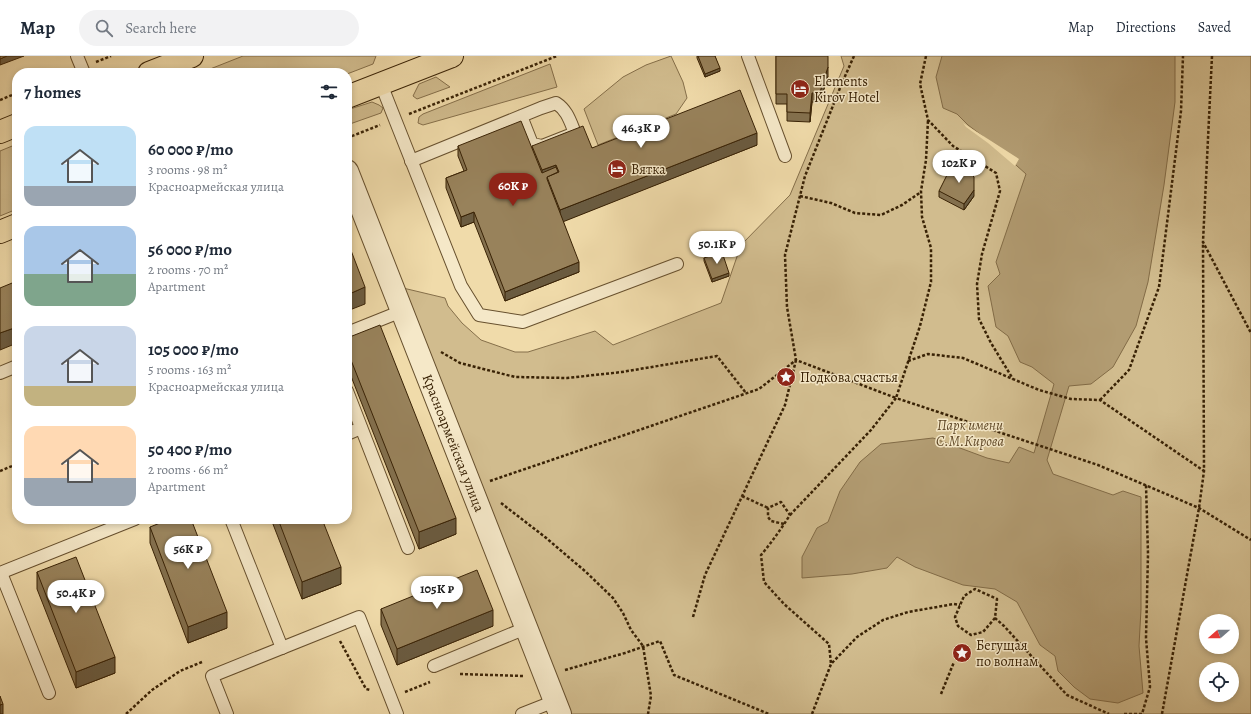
<!DOCTYPE html>
<html lang="en">
<head>
<meta charset="utf-8">
<style>
	:root { --surface:#fff; --page:#f2f2f3; --text:#1f2937; --muted:#747a83; --line:#e0e1e3; --accent:#8f2418 }
	body { margin:0; font-family:Alegreya,serif; background:var(--page); color:var(--text); height:100vh; display:flex; flex-direction:column; font-size:15px; white-space:nowrap }
	* { box-sizing:border-box; margin:0 }
	p { font-size:13px; color:var(--muted) }
	.icon { flex:none; width:22px; height:22px; fill:none; stroke:currentColor; stroke-width:2; stroke-linecap:round; stroke-linejoin:round }
	.map { position:relative; flex:1; overflow:hidden }
	.panel { position:absolute; left:12px; top:12px; width:340px; height:456px; display:flex; flex-direction:column; background:var(--surface); border-radius:16px; box-shadow:0 2px 6px #0003 }
	.panel>* { flex:none }
	.needle { width:26px; rotate:250deg }
	.controls { position:absolute; left:1199px; top:558px; display:grid; gap:8px }
	.controls a { display:grid; place-items:center; width:40px; height:40px; border-radius:50%; background:var(--surface); box-shadow:0 2px 6px #0003; font-size:20px }
	.price { position:absolute; translate:-50% -34px; padding:0 9px; border-radius:14px; background:#fff; color:#222; font-size:13px; line-height:26px; filter:drop-shadow(0 1px 2px #0008) }
	.price::after { content:''; position:absolute; left:50%; top:24px; width:12px; height:9px; margin-left:-6px; background:inherit; clip-path:polygon(0 0,100% 0,50% 100%) }
	.price.active { background:var(--accent); color:#fff }
	ul { padding:0; list-style:none }
	li { display:flex; align-items:center; gap:12px; height:100px; padding:0 12px }
	li span { display:grid; place-items:center; flex:none; width:112px; height:80px; border-radius:12px; color:#555 }
	li>.icon { margin-inline-start:auto }
	span .icon { width:48px; height:48px; fill:#fffc; stroke-width:1 }
	li b { font-size:17px }
	h2 { display:flex; justify-content:space-between; align-items:center; height:48px; padding:0 12px; font-size:17px }
	header { display:flex; align-items:center; gap:24px; box-sizing:border-box; height:56px; padding:0 20px; background:var(--surface); border-bottom:1px solid var(--line) }
	header strong { font-size:19px }
	nav { display:flex; gap:22px; margin-inline-start:auto; font-size:14px }
	.search { width:280px; height:36px; background:var(--page); display:flex; align-items:center; gap:10px; box-sizing:border-box; padding:0 14px; border-radius:22px; color:var(--muted); font-size:15px }
	.map>svg:first-child { display:block }
	.green { fill:#d1bc8e; stroke:#856f4a; fill-rule:evenodd }
	.water { fill:#b29c72; stroke:#826b46 }
	.pier { fill:#f0dbaa }
	.lines { fill:none; stroke-linecap:round; stroke-linejoin:round }
	.service-casing { stroke:#67502e; stroke-width:14 }
	.minor-casing { stroke:#67502e; stroke-width:24 }
	.primary-casing { stroke:#392205; stroke-width:24 }
	.path { stroke:#392205; stroke-width:2.5; stroke-dasharray:3 2; stroke-linecap:butt }
	.service { stroke:#f5e8c8; stroke-width:12 }
	.minor { stroke:#f5e8c8; stroke-width:22 }
	.primary { stroke:#f0dbaa; stroke-width:22 }
	.wall { fill:#83704e; stroke:#392205 }
	.shaded-wall { fill:#6a5b40; stroke:#392205 }
	.building { fill:#98825b; stroke:#392205 }
	.labels { text-anchor:middle; dominant-baseline:central; stroke-width:3; stroke-linejoin:round; paint-order:stroke }
	.poi-label { font-size:14px; fill:#392205; stroke:#f5e8c8; text-anchor:start }
	.park-label { font-size:14px; font-style:italic; fill:#5f4827; stroke:#f5e8c8 }
	.street-label { font-size:14px; fill:#392205; stroke:#f5e8c8 }
</style>
</head>
<body>
<header>
<strong>Map</strong>
<div class="search"><svg class="icon" aria-label="search" viewBox="0 0 24 24"><circle cx="10" cy="10" r="6"/><path d="M15 15l6 6"/></svg>Search here</div>
<nav><a>Map</a><a>Directions</a><a>Saved</a></nav>
</header>
<div class="map">
<svg width="1251" height="658" viewBox="0 0 1251 658">
	<rect width="100%" height="100%" fill="#f0dbaa"/>
	<filter id="stains"><feTurbulence type="fractalNoise" baseFrequency=".005" numOctaves="4"/><feColorMatrix values="0 0 0 0 .2 0 0 0 0 .09 0 0 0 0 .02 0 0 0 .5 -.17"/></filter>
	<radialGradient id="worn" r=".72"><stop offset=".6" stop-color="#630" stop-opacity="0"/><stop offset="1" stop-color="#630" stop-opacity=".3"/></radialGradient>
	<!-- green -->
	<g class="green">
		<path d="M243,0H376L373,8L347,18V17H200Z"/>
		<path d="M671,0L683,26L687,42L676,58L598,89L584,53L623,21L646,9Z"/>
		<path d="M841,0H1251V658H570L403,232L445,242L448,250L462,267L481,284L515,296H528L595,275L613,289L721,247L741,189L790,139L844,10ZM1206,565H1232V591H1206ZM1206,613H1232V639H1206Z"/>
		<path d="M550,8L557,31L423,69L418,67L419,61L423,58Z"/>
		<path d="M436,21L450,31L417,43L413,40L419,28Z"/>
		<path d="M372,46L379,49L383,52L381,57L347,69V54Z"/>
		<path d="M17,88V153L0,160V95Z"/>
	</g>
	<!-- water -->
	<path class="water" d="M942,0H1175V46L1164,129L1148,226L1136,270L1113,311L1091,328L1069,330L1047,404L1053,418L1113,439L1123,435L1141,441V553L1139,590L1143,637L1118,647L1090,643L1074,631L1058,615L1055,600L1040,589L1017,546L995,533L963,529L915,511L897,501L887,512L852,518L802,522V501L817,472L828,466L840,435L860,406L881,388L933,382L987,402L1009,407L1019,391L1034,397L1054,328L1032,311L1020,306L1008,280L996,271L988,230L1000,218L996,206L1026,118L989,85L968,69L957,58L943,52L936,21Z"/>
	<!-- pier -->
	<path class="pier" d="M963,67L1019,103L1015,110L988,87L966,71Z"/>
	<g class="lines">
		<defs>
			<g id="service">
				<path d="M77,0L84,17"/>
				<path d="M748,0L785,100"/>
				<path d="M381,28L461,230L479,259L523,266L677,208"/>
				<path d="M411,105L541,52L556,47C567,54 570,65 575,77L542,90L532,88L521,60"/>
				<path d="M347,277L402,255"/>
				<path d="M0,317L17,310"/>
				<path d="M347,335L408,492"/>
				<path d="M347,378L361,372"/>
				<path d="M231,463L282,592"/>
				<path d="M0,517L135,463"/>
				<path d="M1,517L49,637"/>
				<path d="M434,610L526,572"/>
				<path d="M227,658L212,620L359,561L397,658"/>
				<path d="M522,658L555,645"/>
			</g>
			<g id="minor">
				<path id="s1" d="M347,115L560,658"/>
			</g>
			<g id="primary">
				<path d="M149,17L192,0"/>
				<path d="M347,41L452,0"/>
				<path d="M0,76L17,69"/>
				<path d="M0,176L17,169"/>
			</g>
		</defs>
		<!-- service casing -->
		<use href="#service" class="service-casing"/>
		<!-- minor casing -->
		<use href="#minor" class="minor-casing"/>
		<!-- primary casing -->
		<use href="#primary" class="primary-casing"/>
		<!-- path -->
		<g class="path">
			<path d="M854,0L842,27L805,120L785,199L787,251L796,304L896,342L920,270L931,226V192L922,161L921,135L926,104L928,64"/>
			<path d="M926,0L920,28L928,64L953,90L996,117L1000,135L982,198L977,228L979,263L991,287L1013,323"/>
			<path d="M1212,0L1203,186L1251,277"/>
			<path d="M96,6L111,0"/>
			<path d="M0,44L17,37"/>
			<path d="M409,58L557,0"/>
			<path d="M347,82L380,69"/>
			<path d="M347,90L349,95"/>
			<path d="M800,140L831,147L855,157L881,159L902,149L921,136"/>
			<path d="M441,296L460,307L515,321L567,322L622,316L717,300L746,337"/>
			<path d="M908,305L928,298L963,302L1039,334L1071,343L1100,344L1204,415"/>
			<path d="M1100,344L1129,314L1159,231L1181,55L1183,0"/>
			<path d="M0,415L17,408"/>
			<path d="M490,425L759,333L796,304"/>
			<path d="M742,440L768,452"/>
			<path d="M501,447L545,481L586,516L613,542L623,557L631,574L643,590L651,640L648,658"/>
			<path d="M790,459L871,374L896,342L1098,409L1199,452L1251,484"/>
			<path d="M784,468L771,465L768,461V452L781,446L790,459C781,473 772,486 761,499L764,526L784,548L829,588L831,608"/>
			<path d="M693,561L705,519L785,349L796,304"/>
			<path d="M995,562L983,576L971,579L958,570L955,561L964,540L975,533L997,543L995,562L1004,570L1067,639L1109,658"/>
			<path d="M340,585L366,633L370,634"/>
			<path d="M565,614L625,597L660,585L674,619L769,658"/>
			<path d="M460,618L523,620"/>
			<path d="M405,636L430,626"/>
			<path d="M941,638L954,606"/>
			<path d="M126,658L152,634L180,615L202,606"/>
			<path d="M812,658L831,608L857,581L883,564L908,556L954,548L960,549"/>
			<path d="M1124,658H1142L1150,631L1146,582L1148,498L1146,429"/>
			<path d="M1162,658L1199,452L1204,415L1203,186"/>
		</g>
		<!-- service -->
		<use href="#service" class="service"/>
		<!-- minor -->
		<use href="#minor" class="minor"/>
		<!-- primary -->
		<use href="#primary" class="primary"/>
	</g>
	<!-- wall -->
	<g class="wall">
		<path d="M697,0H715L720,15L705,21L697,2Z"/>
		<path d="M776,0L828,20L820,46H812L810,66L787,65V48H776Z"/>
		<path d="M757,89L563,165L579,216L505,245L474,166L461,171L446,132V122L464,115L458,100V90L532,93V90L592,92Z"/>
		<path d="M939,135L974,140L964,154L939,141Z"/>
		<path d="M704,202L729,220L712,226L704,205Z"/>
		<path d="M347,282L456,478L419,493L347,310Z"/>
		<path d="M271,463H322L341,528L302,543Z"/>
		<path d="M150,471L227,572L188,587L150,487Z"/>
		<path d="M37,516L115,617L76,632L37,533Z"/>
		<path d="M381,553L493,570L397,609L381,569Z"/>
	</g>
	<!-- shaded-wall -->
	<g class="shaded-wall">
		<path d="M7,0H24L0,9V3Z"/>
		<path d="M828,11V20L820,46V36Z"/>
		<path d="M720,12V15L705,21V18Z"/>
		<path d="M812,37V46L810,66V57Z"/>
		<path d="M757,77V89L560,167V154Z"/>
		<path d="M556,109V119L547,121L542,126V114Z"/>
		<path d="M974,134V140L964,154V148Z"/>
		<path d="M474,156V166L461,171V161Z"/>
		<path d="M579,206V216L505,245V236Z"/>
		<path d="M729,217V220L712,226V223Z"/>
		<path d="M365,231V248L347,255V239Z"/>
		<path d="M17,271V287L0,294V277Z"/>
		<path d="M456,462V478L419,493V476Z"/>
		<path d="M341,511V528L302,543V526Z"/>
		<path d="M493,554V570L397,609V593Z"/>
		<path d="M227,556V572L188,587V571Z"/>
		<path d="M115,601V617L76,632V616Z"/>
		<path d="M3,648V658H0V649Z"/>
	</g>
	<!-- building -->
	<g class="building">
		<path d="M0,0H7L0,3Z"/>
		<path d="M698,0H715L720,12L705,18Z"/>
		<path d="M776,0H828V11L820,36L812,37L810,57L787,56V38H776Z"/>
		<path d="M740,34L757,77L560,154L547,121L559,116L556,109L542,114L532,90L583,70L592,92Z"/>
		<path d="M521,65L542,117L556,111L558,116L547,121V123L579,206L505,236L474,156L461,161L446,122L467,114L458,90Z"/>
		<path d="M960,109L968,114L974,121V134L964,148L939,135L948,117L953,111Z"/>
		<path d="M347,184L365,231L347,239Z"/>
		<path d="M722,196L729,217L712,223L704,202Z"/>
		<path d="M17,225V271L0,277V232Z"/>
		<path d="M380,269L456,462L419,476L347,294V282Z"/>
		<path d="M170,463H191L227,556L188,571L150,471Z"/>
		<path d="M278,463H322L341,511L302,526Z"/>
		<path d="M76,501L115,601L76,616L37,516Z"/>
		<path d="M477,514L493,554L397,593L381,553Z"/>
		<path d="M0,640L3,648L0,649Z"/>
	</g>
	<!-- icons -->
	<defs>
		<symbol id="hotel-disc" viewBox="-11 -11 22 22"><circle r="9.5" fill="#8f2418" stroke="#f5e8c8"/><path d="M-6-4.5h1.5V1H6V5H4.5V3h-9V5H-6ZM-4 0a1.8 1.8 0 1 1 3.6 0ZM.5 0V-2.5h3Q6-2.5 6 0Z" fill="#fff"/></symbol>
		<symbol id="sight-disc" viewBox="-11 -11 22 22"><circle r="9.5" fill="#8f2418" stroke="#f5e8c8"/><path d="M0-6L1.8-2.2L6-1.7L2.9 1.2L3.7 5.4L0 3.3L-3.7 5.4L-2.9 1.2L-6-1.7L-1.8-2.2Z" fill="#fff"/></symbol>
	</defs>
	<g fill-rule="evenodd">
		<use href="#hotel-disc" x="789" y="22" width="22" height="22"/>
		<use href="#hotel-disc" x="606" y="102" width="22" height="22"/>
		<use href="#sight-disc" x="775" y="310" width="22" height="22"/>
		<use href="#sight-disc" x="951" y="586" width="22" height="22"/>
	</g>
	<g class="labels">
		<!-- poi labels -->
		<g class="poi-label">
			<text x="814" y="25">Elements<tspan x="814" dy="16">Kirov Hotel</tspan></text>
			<text x="631" y="113">Вятка</text>
			<text x="800" y="321">Подкова счастья</text>
			<text x="976" y="589">Бегущая<tspan x="976" dy="16">по волнам</tspan></text>
		</g>
		<!-- park labels -->
		<g class="park-label">
			<text x="970" y="369">Парк имени<tspan x="970" dy="16">С.М.Кирова</tspan></text>
		</g>
		<!-- street labels -->
		<g class="street-label">
			<text stroke="none"><textPath href="#s1" startOffset="292">Красноармейская улица</textPath></text>
		</g>
	</g>
	<rect width="100%" height="100%" filter="url(#stains)"/>
	<rect width="100%" height="100%" fill="url(#worn)"/>
</svg>
<div class="controls">
<a><svg class="needle" viewBox="-14 -14 28 28"><path d="M0-13l5 13h-10z" fill="#e53935"/><path d="M0 13l5-13h-10z" fill="#747a83"/></svg></a>
<a><svg class="icon" aria-label="locate" viewBox="0 0 24 24"><circle cx="12" cy="12" r="6"/><path d="M12 2v4M12 18v4M2 12h4M18 12h4"/></svg></a>
</div>
<b class="price" style="left:641px;top:93px">46.3K ₽</b>
<b class="price" style="left:959px;top:128px">102K ₽</b>
<b class="price active" style="left:513px;top:151px">60K ₽</b>
<b class="price" style="left:717px;top:209px">50.1K ₽</b>
<b class="price" style="left:188px;top:514px">56K ₽</b>
<b class="price" style="left:437px;top:554px">105K ₽</b>
<b class="price" style="left:76px;top:558px">50.4K ₽</b>
<section class="panel">
<h2>7 homes<svg class="icon" aria-label="filters" viewBox="0 0 24 24"><path d="M4 7h16M4 17h16"/><circle cx="9" cy="7" r="2"/><circle cx="15" cy="17" r="2"/></svg></h2>
<ul>
<li><span style="background:linear-gradient(#bfe0f5 75%,#9aa5b1 0)"><svg class="icon" aria-label="home" viewBox="0 0 24 24"><path d="M3 11l9-7 9 7M6 9v11h12V9"/></svg></span><div><b>60 000 ₽/mo</b><p>3 rooms · 98 m²</p><p>Красноармейская улица</p></div></li>
<li><span style="background:linear-gradient(#a9c7e8 60%,#7fa58c 0)"><svg class="icon" aria-label="home" viewBox="0 0 24 24"><path d="M3 11l9-7 9 7M6 9v11h12V9"/></svg></span><div><b>56 000 ₽/mo</b><p>2 rooms · 70 m²</p><p>Apartment</p></div></li>
<li><span style="background:linear-gradient(#c9d6e8 75%,#c2b280 0)"><svg class="icon" aria-label="home" viewBox="0 0 24 24"><path d="M3 11l9-7 9 7M6 9v11h12V9"/></svg></span><div><b>105 000 ₽/mo</b><p>5 rooms · 163 m²</p><p>Красноармейская улица</p></div></li>
<li><span style="background:linear-gradient(#ffd9b3 65%,#9aa5b1 0)"><svg class="icon" aria-label="home" viewBox="0 0 24 24"><path d="M3 11l9-7 9 7M6 9v11h12V9"/></svg></span><div><b>50 400 ₽/mo</b><p>2 rooms · 66 m²</p><p>Apartment</p></div></li>
</ul>
</section>
</div>
</body>
</html>
